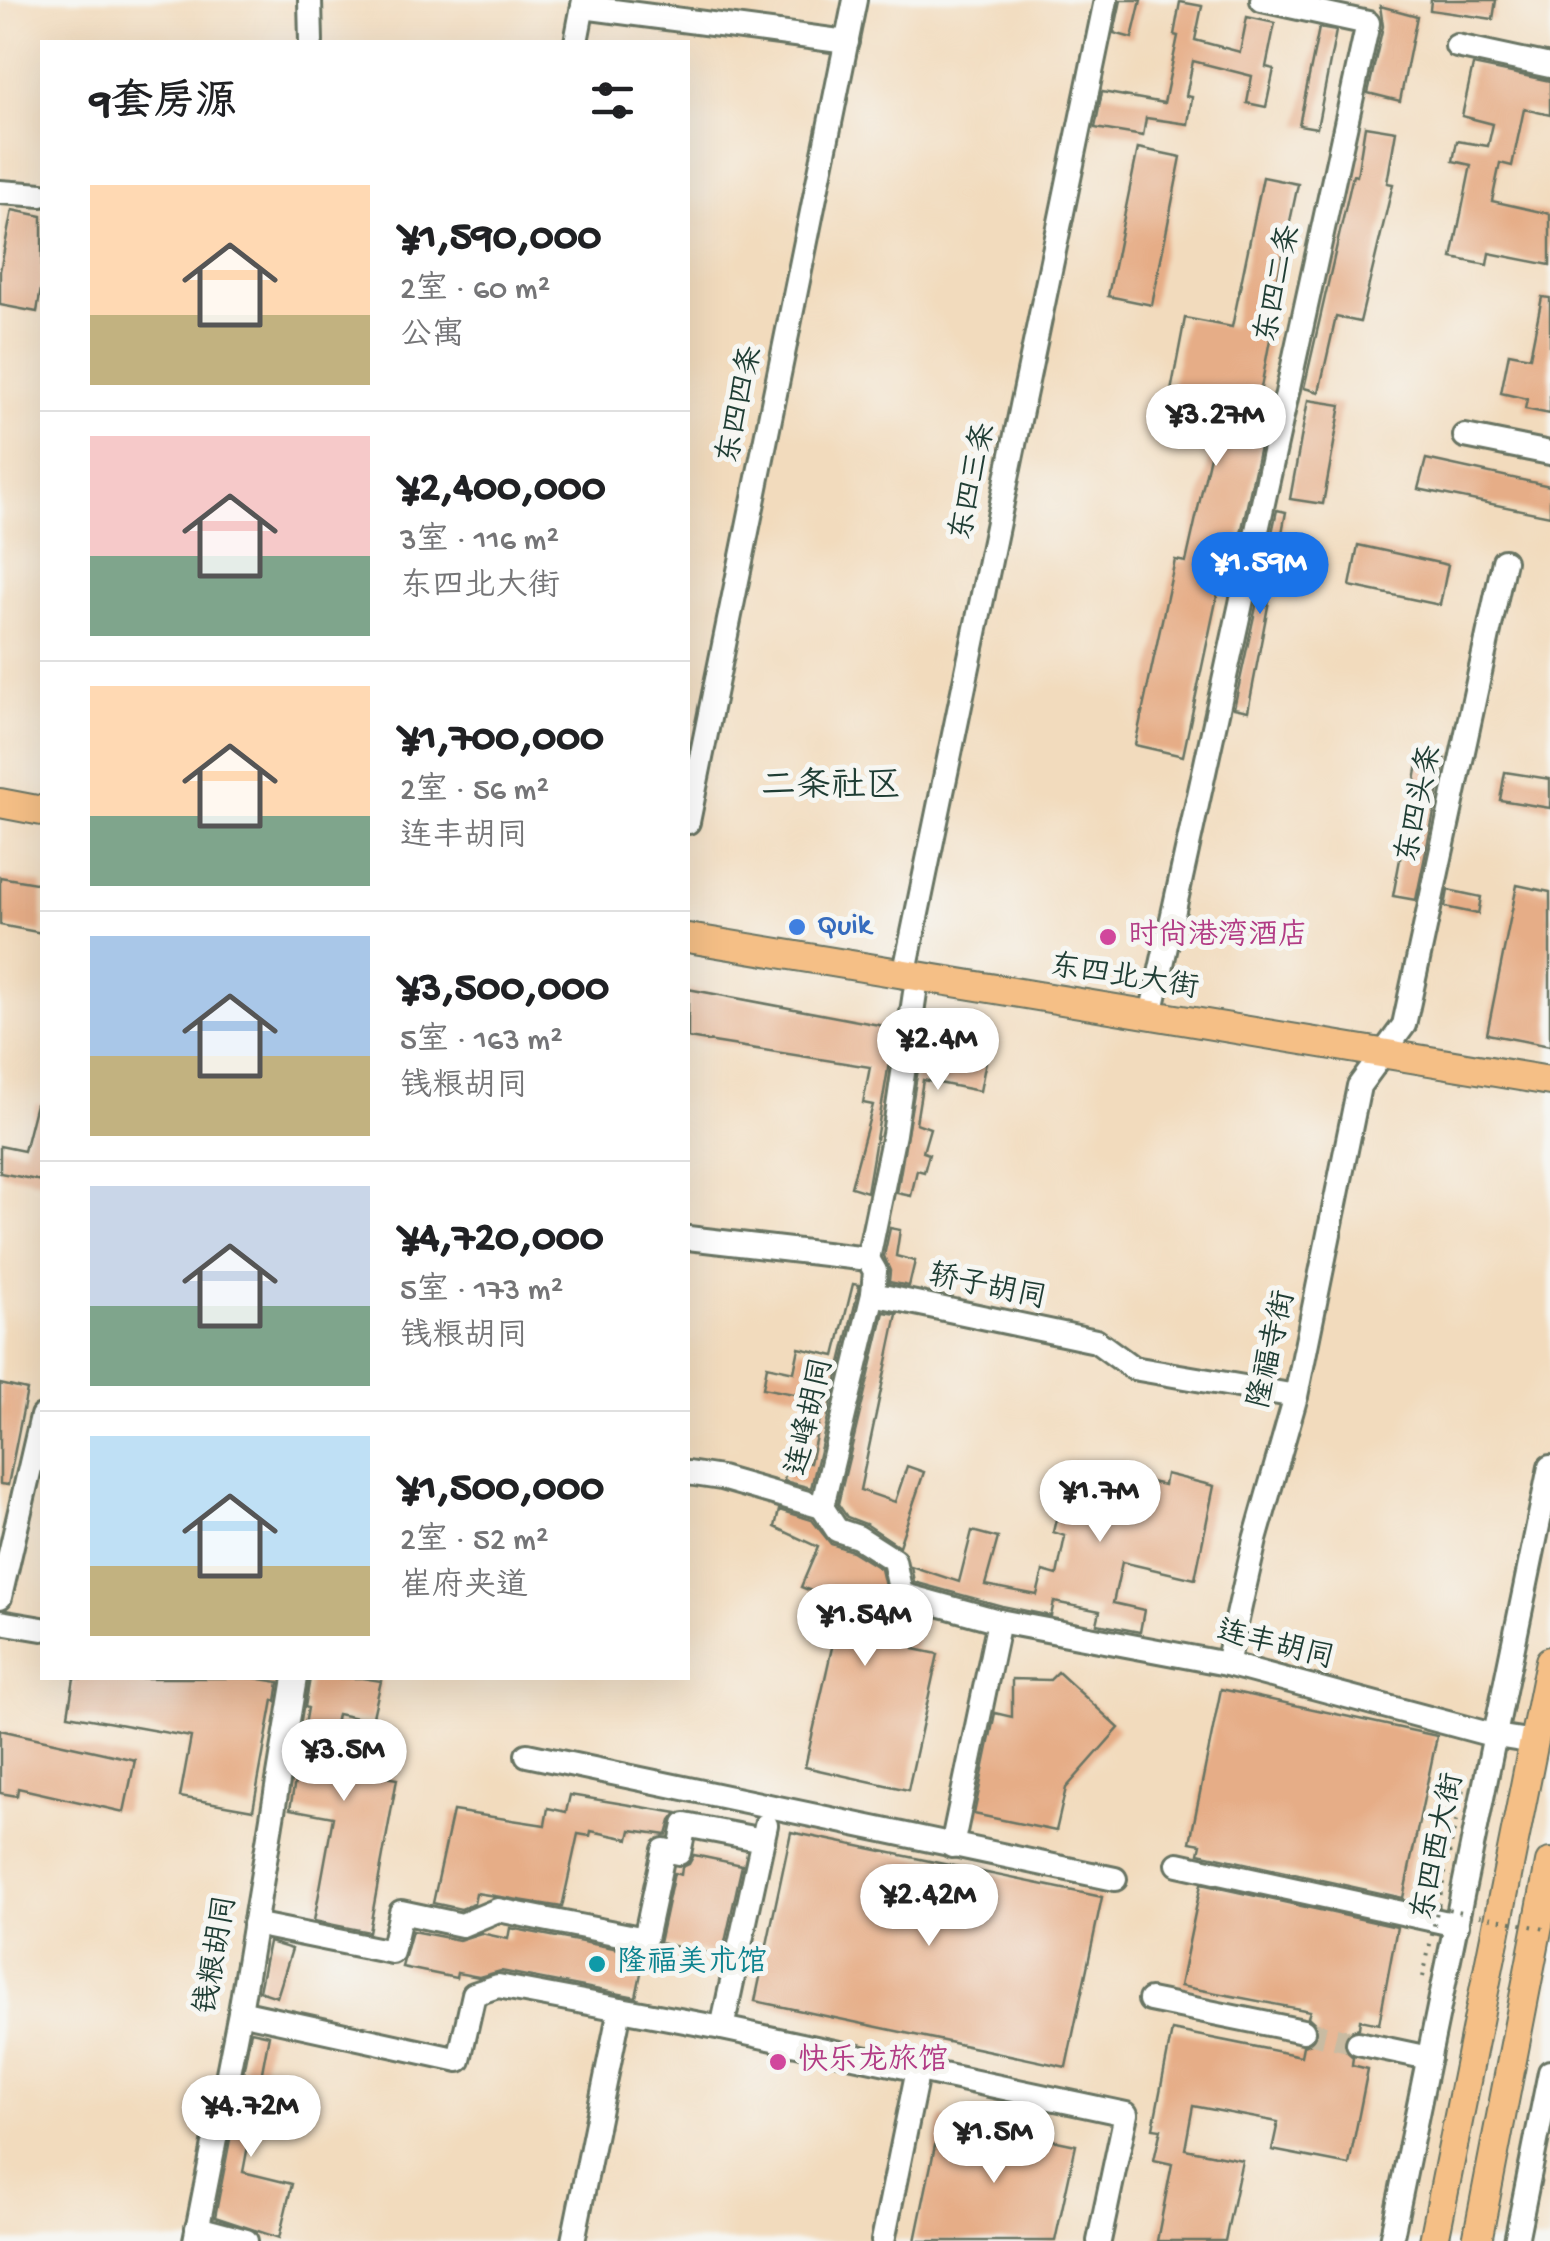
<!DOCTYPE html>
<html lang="zh">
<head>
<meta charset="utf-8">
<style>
	:root { --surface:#fff; --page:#f2f2f2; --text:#202124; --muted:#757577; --line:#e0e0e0; --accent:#1a73e8 }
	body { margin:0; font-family:"Gochi Hand","LXGW WenKai TC",sans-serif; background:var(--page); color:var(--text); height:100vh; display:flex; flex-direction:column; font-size:38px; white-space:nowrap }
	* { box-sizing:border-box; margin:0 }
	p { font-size:32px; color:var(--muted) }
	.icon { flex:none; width:55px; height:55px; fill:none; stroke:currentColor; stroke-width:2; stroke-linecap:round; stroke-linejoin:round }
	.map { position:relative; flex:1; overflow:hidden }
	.sheet { position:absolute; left:40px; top:40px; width:650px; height:1640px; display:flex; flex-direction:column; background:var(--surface); border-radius:0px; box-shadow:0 10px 40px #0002 }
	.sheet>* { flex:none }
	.price { position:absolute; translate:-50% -85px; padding:0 22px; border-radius:35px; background:#fff; color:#222; font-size:32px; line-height:65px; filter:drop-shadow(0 2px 5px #0008) }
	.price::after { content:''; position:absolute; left:50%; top:60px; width:30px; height:22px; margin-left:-15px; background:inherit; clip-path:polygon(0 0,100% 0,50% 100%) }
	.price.current { background:var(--accent); color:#fff }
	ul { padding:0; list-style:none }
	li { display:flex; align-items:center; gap:30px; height:250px; padding:0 50px }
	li+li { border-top:2px solid var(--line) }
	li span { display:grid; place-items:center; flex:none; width:280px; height:200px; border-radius:0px; color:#555 }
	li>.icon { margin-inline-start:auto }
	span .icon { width:120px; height:120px; fill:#fffc; stroke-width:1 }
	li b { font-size:42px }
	h2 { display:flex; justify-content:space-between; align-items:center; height:120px; padding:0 50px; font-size:42px }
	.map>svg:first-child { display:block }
	.building { fill:#e6ad87 }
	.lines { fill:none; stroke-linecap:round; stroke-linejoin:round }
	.minor-tunnel { stroke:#c8bba2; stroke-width:22; stroke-dasharray:22 11; stroke-linecap:butt }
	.minor-casing { stroke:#697464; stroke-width:28 }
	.major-casing { stroke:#697464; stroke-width:32 }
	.minor { stroke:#fff; stroke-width:22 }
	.major { stroke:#f5bf86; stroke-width:28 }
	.path-bridge { stroke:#697464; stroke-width:4; stroke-dasharray:2.5 8; stroke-linecap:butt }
	.shop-dot { fill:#3f7fe0; stroke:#f6f6f2; stroke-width:4 }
	.hotel-dot { fill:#d1479c; stroke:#f6f6f2; stroke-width:4 }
	.culture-dot { fill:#0f9aa8; stroke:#f6f6f2; stroke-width:4 }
	.labels { text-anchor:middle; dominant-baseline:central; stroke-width:10; stroke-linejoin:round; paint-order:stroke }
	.street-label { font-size:30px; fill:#1f3d34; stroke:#f6f6f2 }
	.shop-label { font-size:30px; fill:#366cbe; stroke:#f6f6f2; text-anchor:start }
	.hotel-label { font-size:30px; fill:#b23c85; stroke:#f6f6f2; text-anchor:start }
	.culture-label { font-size:30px; fill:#0d838f; stroke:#f6f6f2; text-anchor:start }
	.quarter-label { font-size:35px; fill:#1f3d34; stroke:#f6f6f2 }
</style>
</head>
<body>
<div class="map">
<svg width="1550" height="2241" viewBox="0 0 1550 2241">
	<rect width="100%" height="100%" fill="#f6f6f2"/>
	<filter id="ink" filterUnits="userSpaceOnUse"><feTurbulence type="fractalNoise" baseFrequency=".01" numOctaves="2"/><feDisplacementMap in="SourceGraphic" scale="20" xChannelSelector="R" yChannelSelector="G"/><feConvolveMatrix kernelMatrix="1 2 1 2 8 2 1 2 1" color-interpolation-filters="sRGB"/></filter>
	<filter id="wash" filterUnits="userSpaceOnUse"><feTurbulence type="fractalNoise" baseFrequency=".0048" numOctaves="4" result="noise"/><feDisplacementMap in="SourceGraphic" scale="40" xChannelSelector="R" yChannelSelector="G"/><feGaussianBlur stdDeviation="2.25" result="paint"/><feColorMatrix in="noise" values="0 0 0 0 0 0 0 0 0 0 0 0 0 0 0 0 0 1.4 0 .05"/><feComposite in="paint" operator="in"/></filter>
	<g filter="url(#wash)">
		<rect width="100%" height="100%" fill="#f2dbbd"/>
		<g id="blocks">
			<!-- building -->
			<g class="building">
				<path d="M1121,0H1141L1132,38L1114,33Z"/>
				<path d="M1431,0H1496L1493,19L1430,10Z"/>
				<path d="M1180,2L1202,6L1195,40L1240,52L1247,17L1275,23L1266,67L1274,69L1266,107L1247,103L1252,76L1193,61L1186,96L1192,97L1188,124L1146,118L1143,136L1095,128L1102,92L1164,103L1178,36L1174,35Z"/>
				<path d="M1380,6L1417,16L1400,101L1368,93L1383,26Z"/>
				<path d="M1319,28L1336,31L1317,128L1299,125Z"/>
				<path d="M1473,65L1550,81V115L1524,109L1512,166L1500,163L1492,201L1550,214V265L1489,253L1487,265L1452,258L1471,165L1453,161L1457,141L1488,146L1493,124L1462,116Z"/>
				<path d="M1365,126L1396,131L1387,183L1393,184L1360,322L1336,317L1319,392L1304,388L1353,175L1357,176Z"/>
				<path d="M1138,148L1181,157L1152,305L1108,296Z"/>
				<path d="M1263,177L1298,184L1266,334H1271L1253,431L1263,433L1238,547L1228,545L1183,756L1135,745L1175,560L1186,562L1220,411L1169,402L1185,318L1232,327Z"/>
				<path d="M12,210L42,216V283L37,312L0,305V271Z"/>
				<path d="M1542,297L1550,298V414L1525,409L1527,399L1501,393L1509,353L1530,357Z"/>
				<path d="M1308,400L1341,405L1323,504L1290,499Z"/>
				<path d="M1426,459L1550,486V516L1418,489Z"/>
				<path d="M1277,510L1286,512L1248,711L1234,708Z"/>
				<path d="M1358,545L1448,565L1440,605L1350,586Z"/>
				<path d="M1420,754L1445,759L1416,900L1393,896Z"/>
				<path d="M1505,772L1550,779V808L1500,800Z"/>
				<path d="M0,877L42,884V933L0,925Z"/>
				<path d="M1517,885L1550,892V1046L1487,1034Z"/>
				<path d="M1448,890L1481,897L1478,914L1445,907Z"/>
				<path d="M688,989L895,1028L867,1192L851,1187L873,1105L863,1103L870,1067L688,1038Z"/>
				<path d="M924,1034L989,1046L980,1091L923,1080L916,1123L930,1128L923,1152L929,1154L924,1172L917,1170L911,1196L897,1193Z"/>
				<path d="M36,1104H42V1181L0,1173V1146L24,1151Z"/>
				<path d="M890,1228L900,1230L896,1256L915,1261L909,1286L889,1282L890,1271L884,1256Z"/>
				<path d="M853,1284L859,1285L858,1292L811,1488L784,1481L788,1459L810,1463L824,1400L763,1388L767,1366L794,1372L799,1348L835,1356Z"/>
				<path d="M884,1312L897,1314L860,1490L895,1502L907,1466L924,1472L899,1546L866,1524L847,1517L838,1504Z"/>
				<path d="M0,1384L27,1390L8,1485L0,1484Z"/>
				<path d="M1069,1464L1164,1485L1166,1474L1214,1486L1195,1579L1122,1562L1113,1603L1144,1610L1140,1632L1097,1624L1100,1611L1054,1602L1051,1616L1002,1606L914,1582L911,1566L959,1582L972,1531L998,1538L985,1585L1037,1595L1043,1571L1057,1575L1065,1536L1053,1532Z"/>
				<path d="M779,1510L812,1520L831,1544L852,1551L881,1569L889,1603L925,1616L914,1649L938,1654L908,1790L805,1767L842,1603L801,1587L818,1547L775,1527Z"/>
				<path d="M1058,1672L1119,1728L1066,1788L1056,1831L974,1814L995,1713L1012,1717V1679L1050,1680Z"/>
				<path d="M74,1678H254L279,1682L276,1701L273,1700L253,1810L180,1797L191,1737L68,1715Z"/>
				<path d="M310,1678H362L381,1681L372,1721L337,1714L327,1767L397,1779L369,1932L314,1921L333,1817L290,1809L308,1708L305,1707Z"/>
				<path d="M1221,1689L1437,1736L1403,1898L1199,1853L1201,1844L1190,1842Z"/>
				<path d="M0,1730L135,1760L124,1812L18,1788L17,1796L0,1793Z"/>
				<path d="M570,1795L677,1813L671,1821L667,1835L631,1830L629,1839L591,1831L590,1836L578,1834L562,1907L476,1893L474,1904L461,1909L433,1903L453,1811L545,1825L548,1808L566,1812Z"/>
				<path d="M791,1832L1102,1897L1066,2067L755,2001Z"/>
				<path d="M694,1855L742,1865L722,1956L659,1943L674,1873L681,1875L682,1867L689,1864Z"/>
				<path d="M1201,1884L1397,1927L1379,2024L1360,2020L1359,2028L1348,2032L1343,2041L1344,2049L1353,2057L1352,2065L1368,2069L1349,2165L1272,2150L1278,2122L1193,2106L1185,2149L1242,2160L1225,2241H1157L1172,2164L1154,2160L1161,2129L1153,2128L1172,2030L1301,2056L1303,2046L1314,2042L1318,2033L1317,2025L1308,2017L1310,2011L1180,1986Z"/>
				<path d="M510,1928L645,1954L636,1997L501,1971L479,1977L457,1973L456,1978L402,1967L412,1931L459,1940L481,1933L508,1939Z"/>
				<path d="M269,1942L292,1949L277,1997L259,1991Z"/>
				<path d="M251,2031L269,2035L243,2172L292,2184L279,2238L215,2217Z"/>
				<path d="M941,2117L1076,2145L1055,2241H915Z"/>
			</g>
		</g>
	</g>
	<g filter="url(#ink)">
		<use href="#blocks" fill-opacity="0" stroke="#697464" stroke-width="2.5"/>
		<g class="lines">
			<!-- minor-tunnel -->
			<path class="minor-tunnel" d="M1303,2031L1358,2043"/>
			<defs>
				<g id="minor">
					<path d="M310,0L311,42"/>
					<path d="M583,7L847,42"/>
					<path d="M576,42L584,0"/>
					<path d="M1457,46L1550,66"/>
					<path d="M0,192L42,195"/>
					<path d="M1465,436L1550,453"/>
					<path d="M688,822L855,0"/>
					<path d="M904,976L1106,0"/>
					<path d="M1151,1015L1368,23L1262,0"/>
					<path d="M688,1238L868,1259L875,1271L873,1294L1096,1341L1133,1368L1296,1396"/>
					<path d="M868,1259L894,1134L917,979"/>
					<path d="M873,1294L822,1507L837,1530L858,1537L894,1560L901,1594L999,1621L1227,1664L1496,1736L1534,1742"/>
					<path d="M688,1473L721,1478L822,1507"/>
					<path d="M0,1597L42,1416"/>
					<path d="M0,1622L42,1629"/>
					<path d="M1227,1664L1255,1540L1296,1396L1359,1086L1404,1025L1504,561"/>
					<path d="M527,1755L1115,1879"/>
					<path d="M952,1846L999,1621"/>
					<path d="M1178,1864L1457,1925"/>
					<path d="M254,1924L392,1952L401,1912L462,1925L498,1910L645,1939L664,1850L679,1853L685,1825L763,1840"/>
					<path d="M1150,2000L1303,2031"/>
					<path d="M240,2012L459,2060L474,1994L498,1986L722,2028L1126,2114L1099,2241"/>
					<path d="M722,2028L766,1825"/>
					<path d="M1358,2043L1429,2058"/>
					<path d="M197,2228L246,2241"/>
					<path d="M195,2241L240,2012L295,1678"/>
					<path d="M573,2241L620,2009"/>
					<path d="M883,2241L918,2069"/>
					<path d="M1391,2241L1550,1467"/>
					<path d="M1516,2241L1550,2072"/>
				</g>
				<g id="major">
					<path d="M0,803L42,811"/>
					<path d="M688,938C975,988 1263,1031 1550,1081"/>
					<path d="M1434,2241L1550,1661"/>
					<path d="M1477,2241L1550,1863"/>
				</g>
			</defs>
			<!-- minor casing -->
			<use href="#minor" class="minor-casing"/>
			<!-- major casing -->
			<use href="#major" class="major-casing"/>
			<!-- minor -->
			<use href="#minor" class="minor"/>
			<!-- major -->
			<use href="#major" class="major"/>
			<!-- path-bridge -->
			<g class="path-bridge">
				<path d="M1438,1907L1550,1930"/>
				<path d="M1423,1977L1465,1779"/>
			</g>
		</g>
	</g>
	<!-- markers -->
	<circle class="shop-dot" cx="797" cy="927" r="10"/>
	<g class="hotel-dot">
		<circle cx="1108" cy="937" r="10"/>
		<circle cx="778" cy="2062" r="10"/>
	</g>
	<circle class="culture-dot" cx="597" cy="1964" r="10"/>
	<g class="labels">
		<!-- street labels -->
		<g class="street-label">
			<text transform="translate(1280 284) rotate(-78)">东四二条</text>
			<text transform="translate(742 405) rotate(-78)">东四四条</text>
			<text transform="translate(975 482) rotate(-78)">东四三条</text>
			<text transform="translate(1421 804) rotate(-78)">东四头条</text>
			<text transform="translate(1124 979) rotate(9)">东四北大街</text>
			<text transform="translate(987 1289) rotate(12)">轿子胡同</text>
			<text transform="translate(1274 1350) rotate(-77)">隆福寺街</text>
			<text transform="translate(812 1417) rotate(-77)">连峰胡同</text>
			<text transform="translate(1275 1647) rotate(14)">连丰胡同</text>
			<text transform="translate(1440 1847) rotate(-78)">东四西大街</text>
			<text transform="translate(218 1955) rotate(-80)">钱粮胡同</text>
		</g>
		<!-- shop labels -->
		<g class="shop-label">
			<text x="817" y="927">Quik</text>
		</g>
		<!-- hotel labels -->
		<g class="hotel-label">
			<text x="1128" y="937">时尚港湾酒店</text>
			<text x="798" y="2062">快乐龙旅馆</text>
		</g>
		<!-- culture labels -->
		<g class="culture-label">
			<text x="617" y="1964">隆福美术馆</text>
		</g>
		<!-- quarter labels -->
		<g class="quarter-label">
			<text x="831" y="788">二条社区</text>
		</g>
	</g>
</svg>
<b class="price" style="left:1216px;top:469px">¥3.27M</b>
<b class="price current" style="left:1260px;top:617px">¥1.59M</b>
<b class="price" style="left:938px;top:1093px">¥2.4M</b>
<b class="price" style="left:1100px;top:1545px">¥1.7M</b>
<b class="price" style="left:865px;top:1669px">¥1.54M</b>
<b class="price" style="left:344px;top:1804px">¥3.5M</b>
<b class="price" style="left:929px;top:1949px">¥2.42M</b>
<b class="price" style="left:251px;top:2160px">¥4.72M</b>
<b class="price" style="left:994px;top:2186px">¥1.5M</b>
<section class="sheet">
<h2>9套房源<svg class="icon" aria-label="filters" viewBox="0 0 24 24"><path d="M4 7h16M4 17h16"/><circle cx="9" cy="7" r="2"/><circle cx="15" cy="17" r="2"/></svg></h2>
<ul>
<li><span style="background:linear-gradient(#ffd9b3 65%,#c2b280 0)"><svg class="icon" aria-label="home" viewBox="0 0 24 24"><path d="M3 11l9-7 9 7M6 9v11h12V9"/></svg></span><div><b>¥1,590,000</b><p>2室 · 60 m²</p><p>公寓</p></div></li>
<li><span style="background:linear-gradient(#f6c9c9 60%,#7fa58c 0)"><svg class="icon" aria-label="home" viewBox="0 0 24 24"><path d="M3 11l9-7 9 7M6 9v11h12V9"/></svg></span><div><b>¥2,400,000</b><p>3室 · 116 m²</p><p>东四北大街</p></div></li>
<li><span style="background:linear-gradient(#ffd9b3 65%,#7fa58c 0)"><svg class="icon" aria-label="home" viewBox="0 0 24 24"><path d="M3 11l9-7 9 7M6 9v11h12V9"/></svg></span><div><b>¥1,700,000</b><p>2室 · 56 m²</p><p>连丰胡同</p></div></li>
<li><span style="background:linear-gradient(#a9c7e8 60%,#c2b280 0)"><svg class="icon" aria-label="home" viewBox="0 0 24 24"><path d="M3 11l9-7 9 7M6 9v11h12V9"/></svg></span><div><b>¥3,500,000</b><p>5室 · 163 m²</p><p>钱粮胡同</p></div></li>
<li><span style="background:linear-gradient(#c9d6e8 60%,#7fa58c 0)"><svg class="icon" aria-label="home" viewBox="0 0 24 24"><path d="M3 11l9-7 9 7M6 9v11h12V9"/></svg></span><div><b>¥4,720,000</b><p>5室 · 173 m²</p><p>钱粮胡同</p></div></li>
<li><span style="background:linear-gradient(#bfe0f5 65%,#c2b280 0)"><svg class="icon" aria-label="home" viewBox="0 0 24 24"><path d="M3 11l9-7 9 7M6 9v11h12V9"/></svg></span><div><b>¥1,500,000</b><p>2室 · 52 m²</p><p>崔府夹道</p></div></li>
</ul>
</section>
</div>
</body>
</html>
